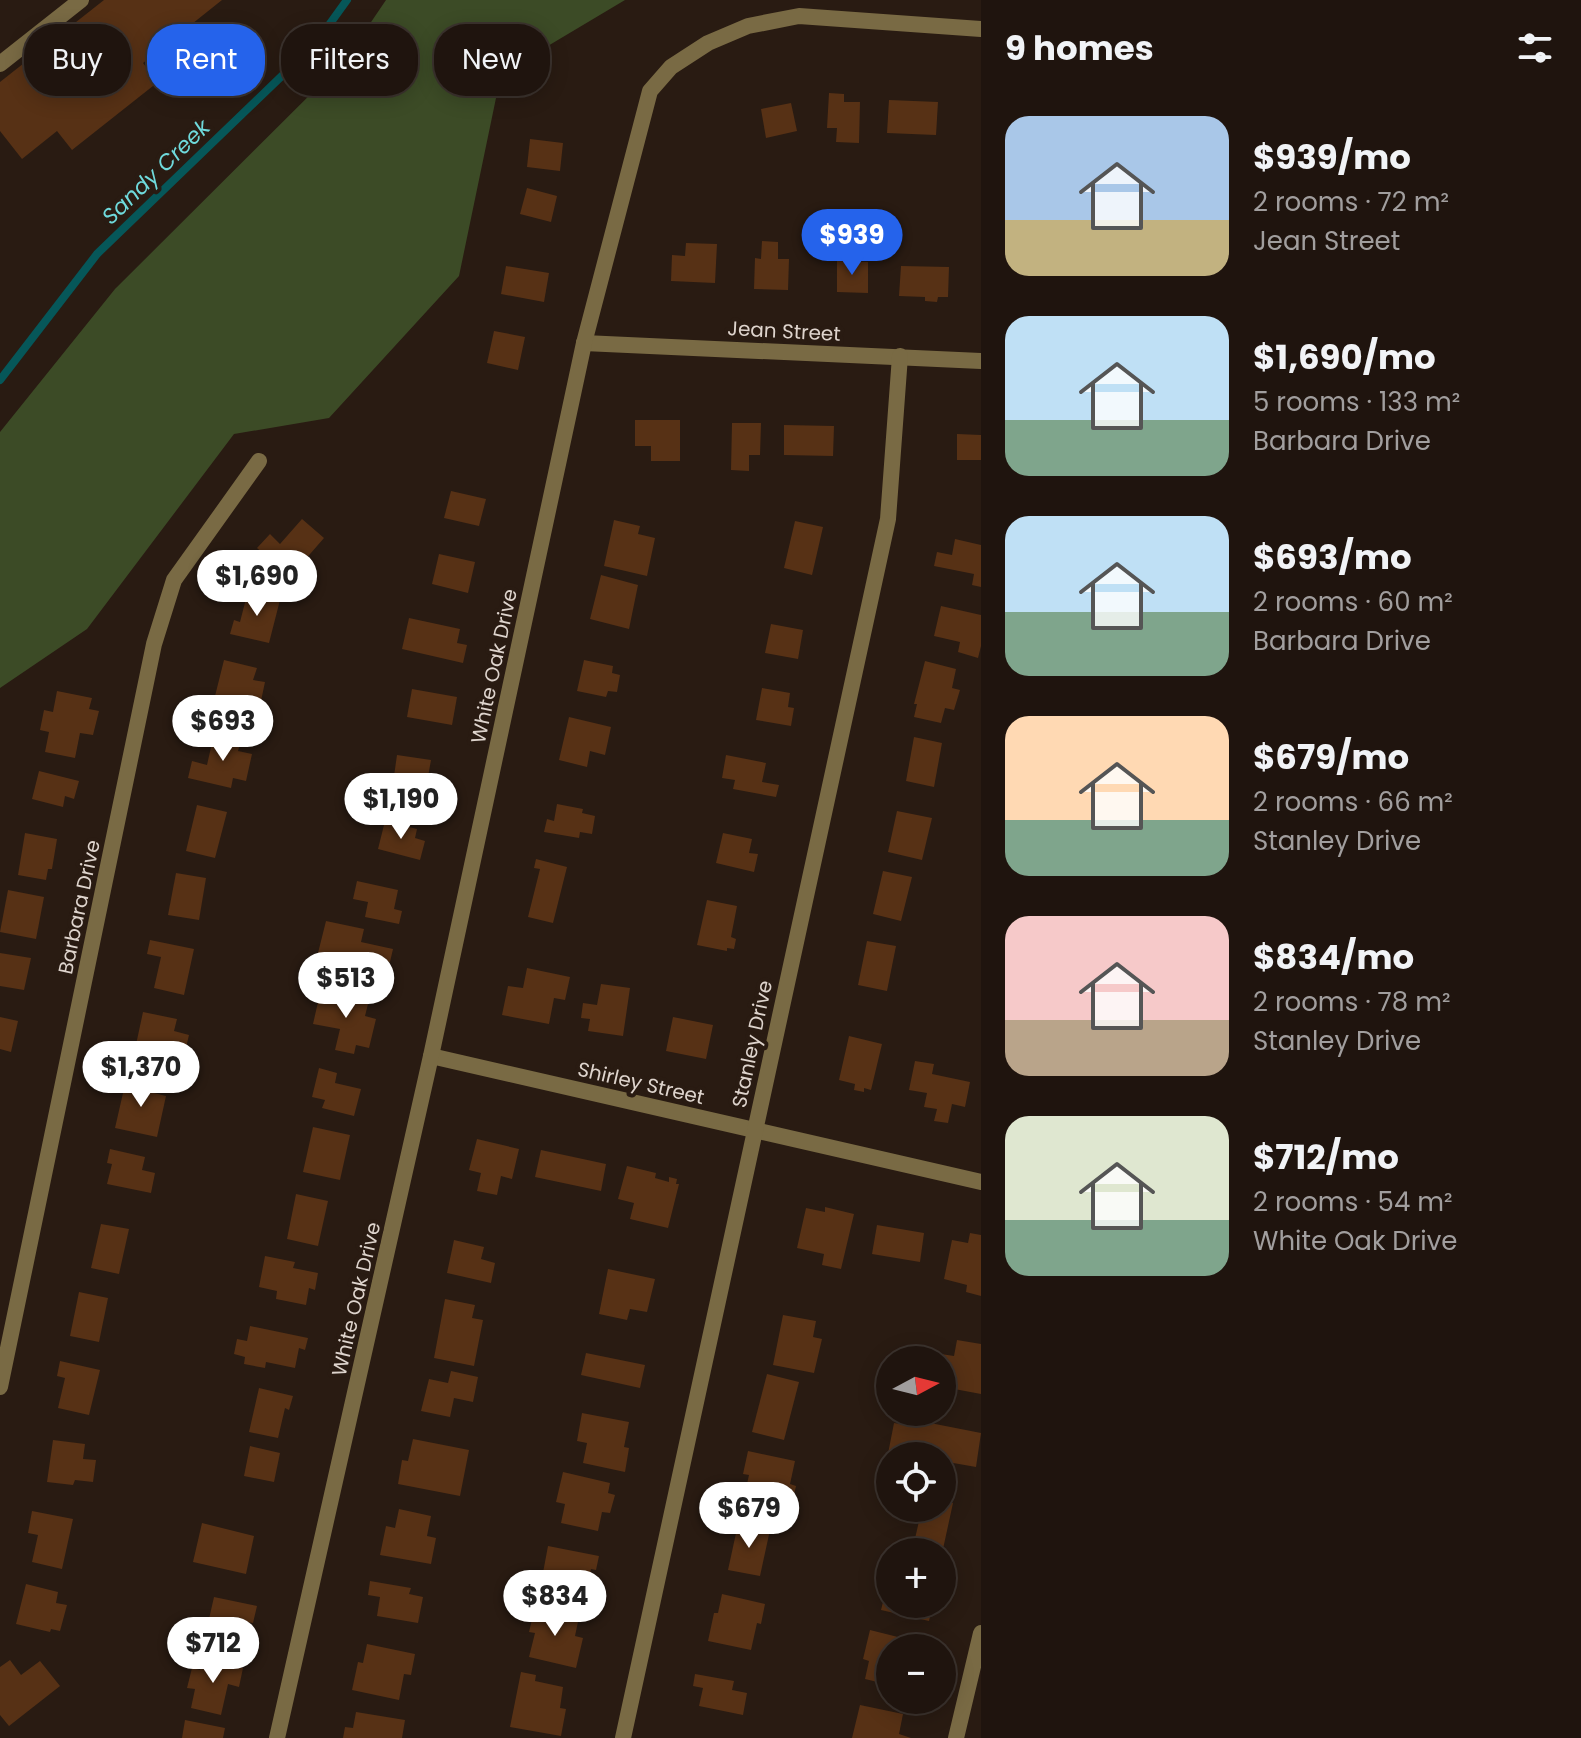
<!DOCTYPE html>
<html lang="en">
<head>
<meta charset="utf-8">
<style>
	:root { --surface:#1f140e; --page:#271d17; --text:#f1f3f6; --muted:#a19e9e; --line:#3c332e; --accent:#2563eb }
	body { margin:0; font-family:Poppins,sans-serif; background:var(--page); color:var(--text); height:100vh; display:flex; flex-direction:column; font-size:30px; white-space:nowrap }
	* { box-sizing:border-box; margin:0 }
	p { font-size:26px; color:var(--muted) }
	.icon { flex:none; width:44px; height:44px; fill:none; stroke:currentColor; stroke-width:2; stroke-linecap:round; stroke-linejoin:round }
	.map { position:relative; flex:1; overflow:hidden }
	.details { display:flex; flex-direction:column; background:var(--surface); width:600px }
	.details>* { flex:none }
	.top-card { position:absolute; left:24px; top:24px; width:760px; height:72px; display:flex; gap:16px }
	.needle { width:52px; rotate:83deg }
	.fabs { position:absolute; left:876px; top:1346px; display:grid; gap:16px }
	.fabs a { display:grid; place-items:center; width:80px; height:80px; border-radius:50%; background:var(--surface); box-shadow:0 4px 20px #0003,0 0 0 2px var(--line); font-size:40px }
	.price { position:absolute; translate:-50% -68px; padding:0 18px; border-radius:28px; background:#fff; color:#222; font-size:26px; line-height:52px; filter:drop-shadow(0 2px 4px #0008) }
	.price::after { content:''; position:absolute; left:50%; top:48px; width:24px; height:18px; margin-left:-12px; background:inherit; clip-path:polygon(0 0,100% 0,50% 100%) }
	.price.on { background:var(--accent); color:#fff }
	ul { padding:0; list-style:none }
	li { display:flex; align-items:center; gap:24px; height:200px; padding:0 24px }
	li span { display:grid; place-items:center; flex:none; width:224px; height:160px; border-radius:24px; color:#555 }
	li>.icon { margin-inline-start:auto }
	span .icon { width:96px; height:96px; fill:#fffc; stroke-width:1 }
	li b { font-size:34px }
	h2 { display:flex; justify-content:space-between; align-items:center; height:96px; padding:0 24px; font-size:34px }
	.pill { padding:0 28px; border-radius:32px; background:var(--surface); box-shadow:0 4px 20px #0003,0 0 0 2px var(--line); font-size:28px; line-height:72px }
	.pill.on { background:var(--accent); color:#fff }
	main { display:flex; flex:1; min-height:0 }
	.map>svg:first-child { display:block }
	.green { fill:#3c4b26 }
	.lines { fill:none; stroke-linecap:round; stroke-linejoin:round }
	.stream { stroke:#065759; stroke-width:8 }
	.building { fill:#573115 }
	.service { stroke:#796a44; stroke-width:16 }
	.minor { stroke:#796a44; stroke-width:16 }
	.labels { text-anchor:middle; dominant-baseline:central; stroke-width:8; stroke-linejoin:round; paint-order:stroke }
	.street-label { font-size:20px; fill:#ded4cd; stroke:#291b12 }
	.water-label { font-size:22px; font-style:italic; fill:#6fdadc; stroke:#291b12 }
</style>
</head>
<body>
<main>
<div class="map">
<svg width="981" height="1738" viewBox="0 0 981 1738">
	<rect width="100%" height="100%" fill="#291b12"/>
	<!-- green -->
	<path class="green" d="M386,0H625L501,74L459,276L329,418L234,434L87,629L0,688V432L115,289L346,59Z"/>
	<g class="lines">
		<!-- stream -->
		<path class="stream" d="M0,380L97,254L316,43L347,0"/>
	</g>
	<!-- building -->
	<g class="building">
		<path d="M104,0H222L143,63L158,82L72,150L57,131L22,159L0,131V82Z"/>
		<path d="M829,93L844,94V102H860L859,143L836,142L837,128H827Z"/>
		<path d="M889,100L938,102L936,135L887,133Z"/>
		<path d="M791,103L797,131L766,138L761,109Z"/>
		<path d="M530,139L563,143L560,171L527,167Z"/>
		<path d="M527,188L557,196L551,222L520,214Z"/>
		<path d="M762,241L778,242V259H789L788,290L754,289L755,258L761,259Z"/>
		<path d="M686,243L717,244L715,283L671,281L672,255L685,256Z"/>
		<path d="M837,261L868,262V293L837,292Z"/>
		<path d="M506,266L549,273L544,302L501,294Z"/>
		<path d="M901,266L949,267L948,297H938L937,302L925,301V297L899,296Z"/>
		<path d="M494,331L525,337L518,370L487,363Z"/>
		<path d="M635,420H680V461H651V446H635Z"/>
		<path d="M732,423H761L760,455H749V471L731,470Z"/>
		<path d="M784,425L834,426L833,456L784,455Z"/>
		<path d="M957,434L981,435V460H957Z"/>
		<path d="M451,491L486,499L479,526L444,518Z"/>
		<path d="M302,519L324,538L290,577L257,548L270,534L280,544Z"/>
		<path d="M614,520L640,526L638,534L655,538L647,576L604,566Z"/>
		<path d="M795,521L823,527L812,575L784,568Z"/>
		<path d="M955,539L981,545V587L972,585L974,574L934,566L937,552L952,555Z"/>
		<path d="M439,554L475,562L468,593L432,584Z"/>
		<path d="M601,575L638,585L629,629L590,619Z"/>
		<path d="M248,591L280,600L269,643L230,634L234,620L240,622Z"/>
		<path d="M941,606L981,615V646L978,658L958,652L960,642L934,636Z"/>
		<path d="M409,618L460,629L457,643L467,645L463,663L402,649Z"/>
		<path d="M771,624L803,630L798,659L765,653Z"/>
		<path d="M224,660L257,668L253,680L265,682L258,715L213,704Z"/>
		<path d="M584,660L613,666L612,673L620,675L617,692L608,691L606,697L577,691Z"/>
		<path d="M925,661L956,669L952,688L960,690L954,710L945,708L941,723L914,717L917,704H914Z"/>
		<path d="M762,688L790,693L788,707L794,708L791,726L756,720Z"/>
		<path d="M412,689L457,697L452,725L407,717Z"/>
		<path d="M57,691L92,698L89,709L99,711L93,735L80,733L75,758L45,752L49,732L40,730L44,710L53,712Z"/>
		<path d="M569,717L611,727L605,755L590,751L587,767L559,760Z"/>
		<path d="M214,734L241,740L238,751L252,754L246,781L233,778L231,788L188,778L192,761L207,765Z"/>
		<path d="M914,737L942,743L934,787L906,781Z"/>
		<path d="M397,755L431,760L428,777L439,778L437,790L393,783Z"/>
		<path d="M726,755L766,763L762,782L779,785L776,797L733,789L735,780L722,778Z"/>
		<path d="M39,771L79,781L74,799L65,796L63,807L32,799Z"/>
		<path d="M557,804L583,809L582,813L595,816L592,834L580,832L579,838L544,832L547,819L554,821Z"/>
		<path d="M197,805L227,812L215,858L186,851Z"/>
		<path d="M897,811L932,818L922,860L888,852Z"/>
		<path d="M385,821L417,829L415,838L425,841L420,860L378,849Z"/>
		<path d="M25,833L57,839L52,869H48L46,880L18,875Z"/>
		<path d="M723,833L752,839L749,853L758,854L754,872L716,863Z"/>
		<path d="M536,859L567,867L553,923L528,917L540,869L534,868Z"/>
		<path d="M883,871L912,877L901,921L873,914Z"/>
		<path d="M176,873L206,878L199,920L168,915Z"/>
		<path d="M357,881L398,890L394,909L402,911L399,924L365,917L368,902L353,899Z"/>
		<path d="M8,890L44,897L36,939L0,932Z"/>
		<path d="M707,900L737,906L731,937L736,939L734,949L727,948V951L697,945Z"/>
		<path d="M326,921L364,929L361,942L393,949L390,962L383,961L379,979L353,973L352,978L333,975L337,958L318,953Z"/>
		<path d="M150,940L194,949L184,995L154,988L161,957L147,954Z"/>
		<path d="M867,941L896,946L887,991L858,985Z"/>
		<path d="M0,953L31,958L24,990L0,986Z"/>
		<path d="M527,968L570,977L565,1000L554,998L549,1024L502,1015L508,986L523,988Z"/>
		<path d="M601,984L630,988L623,1036L588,1031L590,1019L581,1018L583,1003L597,1005Z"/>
		<path d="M321,989L369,1000L365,1016L376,1019L369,1048L356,1045L354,1054L335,1050L340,1029L313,1024Z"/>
		<path d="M143,1012L177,1019L174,1031L189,1035L184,1056L170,1053L168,1061L134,1054Z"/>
		<path d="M0,1017L18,1021L11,1052L0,1049Z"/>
		<path d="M673,1017L713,1025L706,1059L666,1051Z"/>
		<path d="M849,1036L882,1044L871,1090L864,1088V1092L854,1090L855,1084L839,1080Z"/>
		<path d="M915,1061L934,1064L932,1074L970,1082L965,1107L952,1104L948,1123L934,1121L937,1109L924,1107L927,1093L909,1090Z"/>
		<path d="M319,1068L337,1073L335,1083L361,1089L354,1116L322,1108L325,1100L312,1097Z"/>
		<path d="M126,1080L156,1087L154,1093L166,1096L157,1137L115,1128Z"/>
		<path d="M313,1127L350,1135L340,1180L303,1172Z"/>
		<path d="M477,1139L519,1149L512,1179L501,1176L497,1195L477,1191L481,1173L469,1170Z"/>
		<path d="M110,1149L145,1157L142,1170L155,1173L151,1193L107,1184L112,1164L107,1163Z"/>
		<path d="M541,1150L606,1164L601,1191L535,1177Z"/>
		<path d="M627,1166L656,1173L655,1178L669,1182V1177L677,1179L676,1184H679L668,1228L630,1219L634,1203L618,1199Z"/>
		<path d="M296,1194L328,1201L318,1246L287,1239Z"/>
		<path d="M825,1207L854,1214L841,1269L822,1265L824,1254L797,1248L806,1208L825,1212Z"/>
		<path d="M101,1224L129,1229L119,1274L91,1268Z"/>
		<path d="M877,1225L924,1233L920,1262L872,1254Z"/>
		<path d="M970,1233L981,1235V1296L966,1292L967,1285L944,1279L952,1240L968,1243Z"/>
		<path d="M454,1240L484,1247L481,1259L495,1263L491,1283L447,1273Z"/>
		<path d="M265,1256L295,1262L293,1268L318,1273L315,1290L309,1288L306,1305L276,1299L277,1291L259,1287Z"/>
		<path d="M608,1269L655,1279L647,1312L630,1309L627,1320L599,1314Z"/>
		<path d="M79,1292L108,1298L99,1342L70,1336Z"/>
		<path d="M445,1299L475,1305L472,1318L483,1320L474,1366L434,1358Z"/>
		<path d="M783,1315L816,1321L813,1337L822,1339L814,1373L773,1365Z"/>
		<path d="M250,1326L308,1338L305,1350L299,1348L295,1368L266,1362L265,1368L244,1364L245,1357L234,1354L237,1339L247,1341Z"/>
		<path d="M957,1340L981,1344V1394L949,1388L950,1382L942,1380V1360H940L941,1354L954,1356Z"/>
		<path d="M586,1353L645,1365L640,1388L581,1375Z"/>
		<path d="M60,1361L100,1370L89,1415L58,1408L65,1378L57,1376Z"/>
		<path d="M451,1371L478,1377L473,1402L454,1398L450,1417L421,1411L429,1379L448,1383Z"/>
		<path d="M767,1374L799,1382L784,1440L752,1432Z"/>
		<path d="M259,1388L293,1396L289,1410L285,1408L278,1438L249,1432Z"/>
		<path d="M582,1413L629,1422L624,1447L629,1448L625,1472L583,1463L587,1443L577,1441Z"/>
		<path d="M920,1421L981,1433L976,1467L942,1461V1456H890V1470L885,1469L894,1423L918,1427Z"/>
		<path d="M413,1439L469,1450L460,1496L398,1484L402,1460L408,1461Z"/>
		<path d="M53,1440L85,1444L83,1459L96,1460L93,1482L75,1480L73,1485L47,1482Z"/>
		<path d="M250,1446L280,1453L274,1482L244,1476Z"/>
		<path d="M748,1451L795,1461L790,1484L796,1486L790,1512L743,1502L749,1475L743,1474Z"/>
		<path d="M563,1472L610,1483L608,1493L615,1495L610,1513L602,1512L598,1531L561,1523L565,1504L556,1502Z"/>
		<path d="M942,1501L953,1503L943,1549L914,1543L922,1508H942Z"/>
		<path d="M399,1509L431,1516L427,1536L436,1538L431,1564L380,1555L386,1526L395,1528Z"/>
		<path d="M32,1511L73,1519L62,1569L32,1562L38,1535L28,1533Z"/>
		<path d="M202,1523L254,1536L246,1574L193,1562Z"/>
		<path d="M738,1524L770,1530L760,1576L728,1570Z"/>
		<path d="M548,1546L599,1556L596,1570L591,1569L587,1587L542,1578Z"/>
		<path d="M889,1578L890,1604H933L929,1621L881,1610Z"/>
		<path d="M370,1581L411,1588L409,1594L423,1597L418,1623L377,1616L380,1597L368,1595Z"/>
		<path d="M26,1584L58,1592L56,1603L67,1605L60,1631L51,1629L50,1632L16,1624Z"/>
		<path d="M722,1594L765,1604L761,1624L757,1623L751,1650L708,1641L714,1613H718Z"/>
		<path d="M214,1597L257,1606L253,1623L241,1621L234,1648L204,1641Z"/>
		<path d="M535,1607L579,1617L575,1636L583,1638L576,1668L529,1657L535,1633L529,1632Z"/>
		<path d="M870,1630L918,1642L917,1648H890V1685L865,1679L869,1661L863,1659Z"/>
		<path d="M367,1644L415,1654L411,1675L404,1674L399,1700L352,1690L358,1662L363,1663Z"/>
		<path d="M203,1658L243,1668L239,1687L228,1684L221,1715L191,1708L195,1689L187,1688L192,1668L200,1670Z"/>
		<path d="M10,1660L21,1675L40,1661L60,1686L9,1726L0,1715V1667Z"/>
		<path d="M521,1672L536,1675L535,1681L563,1687L560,1708L566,1709L561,1736L510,1727Z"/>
		<path d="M695,1674L734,1681L732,1690L747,1693L743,1715L699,1706L703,1688L693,1686Z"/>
		<path d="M860,1705L903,1714L899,1734L911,1738H852Z"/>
		<path d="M356,1712L405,1720L402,1738H343L345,1727L353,1728Z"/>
		<path d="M185,1720L225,1728L223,1738H182Z"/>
	</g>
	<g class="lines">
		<!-- service -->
		<path class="service" d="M0,64L81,0"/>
		<!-- minor -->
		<g class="minor">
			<path d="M584,343L981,361"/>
			<path d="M431,1056L981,1182"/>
			<path d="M0,1387L154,644L174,580L259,461"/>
			<path d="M277,1738L431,1056L584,343L650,91L671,67L708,43L748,26L799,16L981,29"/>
			<path d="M623,1738L888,519L900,356"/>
			<path d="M956,1738L981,1633"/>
		</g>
	</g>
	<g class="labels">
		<!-- street labels -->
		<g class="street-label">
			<text transform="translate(784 331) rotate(3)">Jean Street</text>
			<text transform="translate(494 666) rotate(-78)">White Oak Drive</text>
			<text transform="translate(79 907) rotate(-78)">Barbara Drive</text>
			<text transform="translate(752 1044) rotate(-78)">Stanley Drive</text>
			<text transform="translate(641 1083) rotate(13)">Shirley Street</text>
			<text transform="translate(356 1299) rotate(-77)">White Oak Drive</text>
		</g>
		<!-- water labels -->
		<g class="water-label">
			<text transform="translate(156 172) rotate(-44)">Sandy Creek</text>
		</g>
	</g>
</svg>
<div class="fabs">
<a><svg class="needle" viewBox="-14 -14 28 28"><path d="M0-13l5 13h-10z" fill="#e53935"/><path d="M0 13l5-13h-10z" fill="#a19e9e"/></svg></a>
<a><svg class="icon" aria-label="locate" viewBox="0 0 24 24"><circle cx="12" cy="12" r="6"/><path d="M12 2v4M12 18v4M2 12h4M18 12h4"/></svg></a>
<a>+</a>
<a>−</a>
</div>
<b class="price on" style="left:852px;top:277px">$939</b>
<b class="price" style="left:257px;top:618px">$1,690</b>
<b class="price" style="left:223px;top:763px">$693</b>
<b class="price" style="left:401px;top:841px">$1,190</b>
<b class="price" style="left:346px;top:1020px">$513</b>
<b class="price" style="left:141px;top:1109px">$1,370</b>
<b class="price" style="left:749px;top:1550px">$679</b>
<b class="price" style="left:555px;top:1638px">$834</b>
<b class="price" style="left:213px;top:1685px">$712</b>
<div class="top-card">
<a class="pill">Buy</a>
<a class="pill on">Rent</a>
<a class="pill">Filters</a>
<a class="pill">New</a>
</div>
</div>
<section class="details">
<h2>9 homes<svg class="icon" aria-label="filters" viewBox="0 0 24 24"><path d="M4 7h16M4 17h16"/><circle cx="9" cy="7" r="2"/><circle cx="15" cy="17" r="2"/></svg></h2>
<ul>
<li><span style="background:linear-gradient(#a9c7e8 65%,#c2b280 0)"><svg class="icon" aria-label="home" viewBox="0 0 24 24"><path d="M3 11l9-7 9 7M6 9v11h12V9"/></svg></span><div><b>$939/mo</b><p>2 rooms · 72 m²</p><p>Jean Street</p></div></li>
<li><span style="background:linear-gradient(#bfe0f5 65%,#7fa58c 0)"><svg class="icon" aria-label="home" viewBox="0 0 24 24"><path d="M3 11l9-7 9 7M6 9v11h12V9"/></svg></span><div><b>$1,690/mo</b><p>5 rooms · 133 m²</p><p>Barbara Drive</p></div></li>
<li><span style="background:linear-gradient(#bfe0f5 60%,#7fa58c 0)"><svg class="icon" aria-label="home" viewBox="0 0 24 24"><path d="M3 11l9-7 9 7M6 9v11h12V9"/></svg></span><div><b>$693/mo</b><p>2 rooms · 60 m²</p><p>Barbara Drive</p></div></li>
<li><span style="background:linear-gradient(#ffd9b3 65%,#7fa58c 0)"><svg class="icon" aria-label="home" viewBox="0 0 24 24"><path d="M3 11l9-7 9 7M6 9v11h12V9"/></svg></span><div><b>$679/mo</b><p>2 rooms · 66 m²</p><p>Stanley Drive</p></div></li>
<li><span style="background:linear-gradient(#f6c9c9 65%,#b9a48a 0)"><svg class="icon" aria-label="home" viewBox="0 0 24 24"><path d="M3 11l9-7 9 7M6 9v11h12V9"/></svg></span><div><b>$834/mo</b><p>2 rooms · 78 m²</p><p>Stanley Drive</p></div></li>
<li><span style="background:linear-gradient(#dfe7d0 65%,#7fa58c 0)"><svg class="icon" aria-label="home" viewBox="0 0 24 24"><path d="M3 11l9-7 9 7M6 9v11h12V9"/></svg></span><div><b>$712/mo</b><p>2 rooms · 54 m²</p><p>White Oak Drive</p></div></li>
</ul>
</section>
</main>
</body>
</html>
